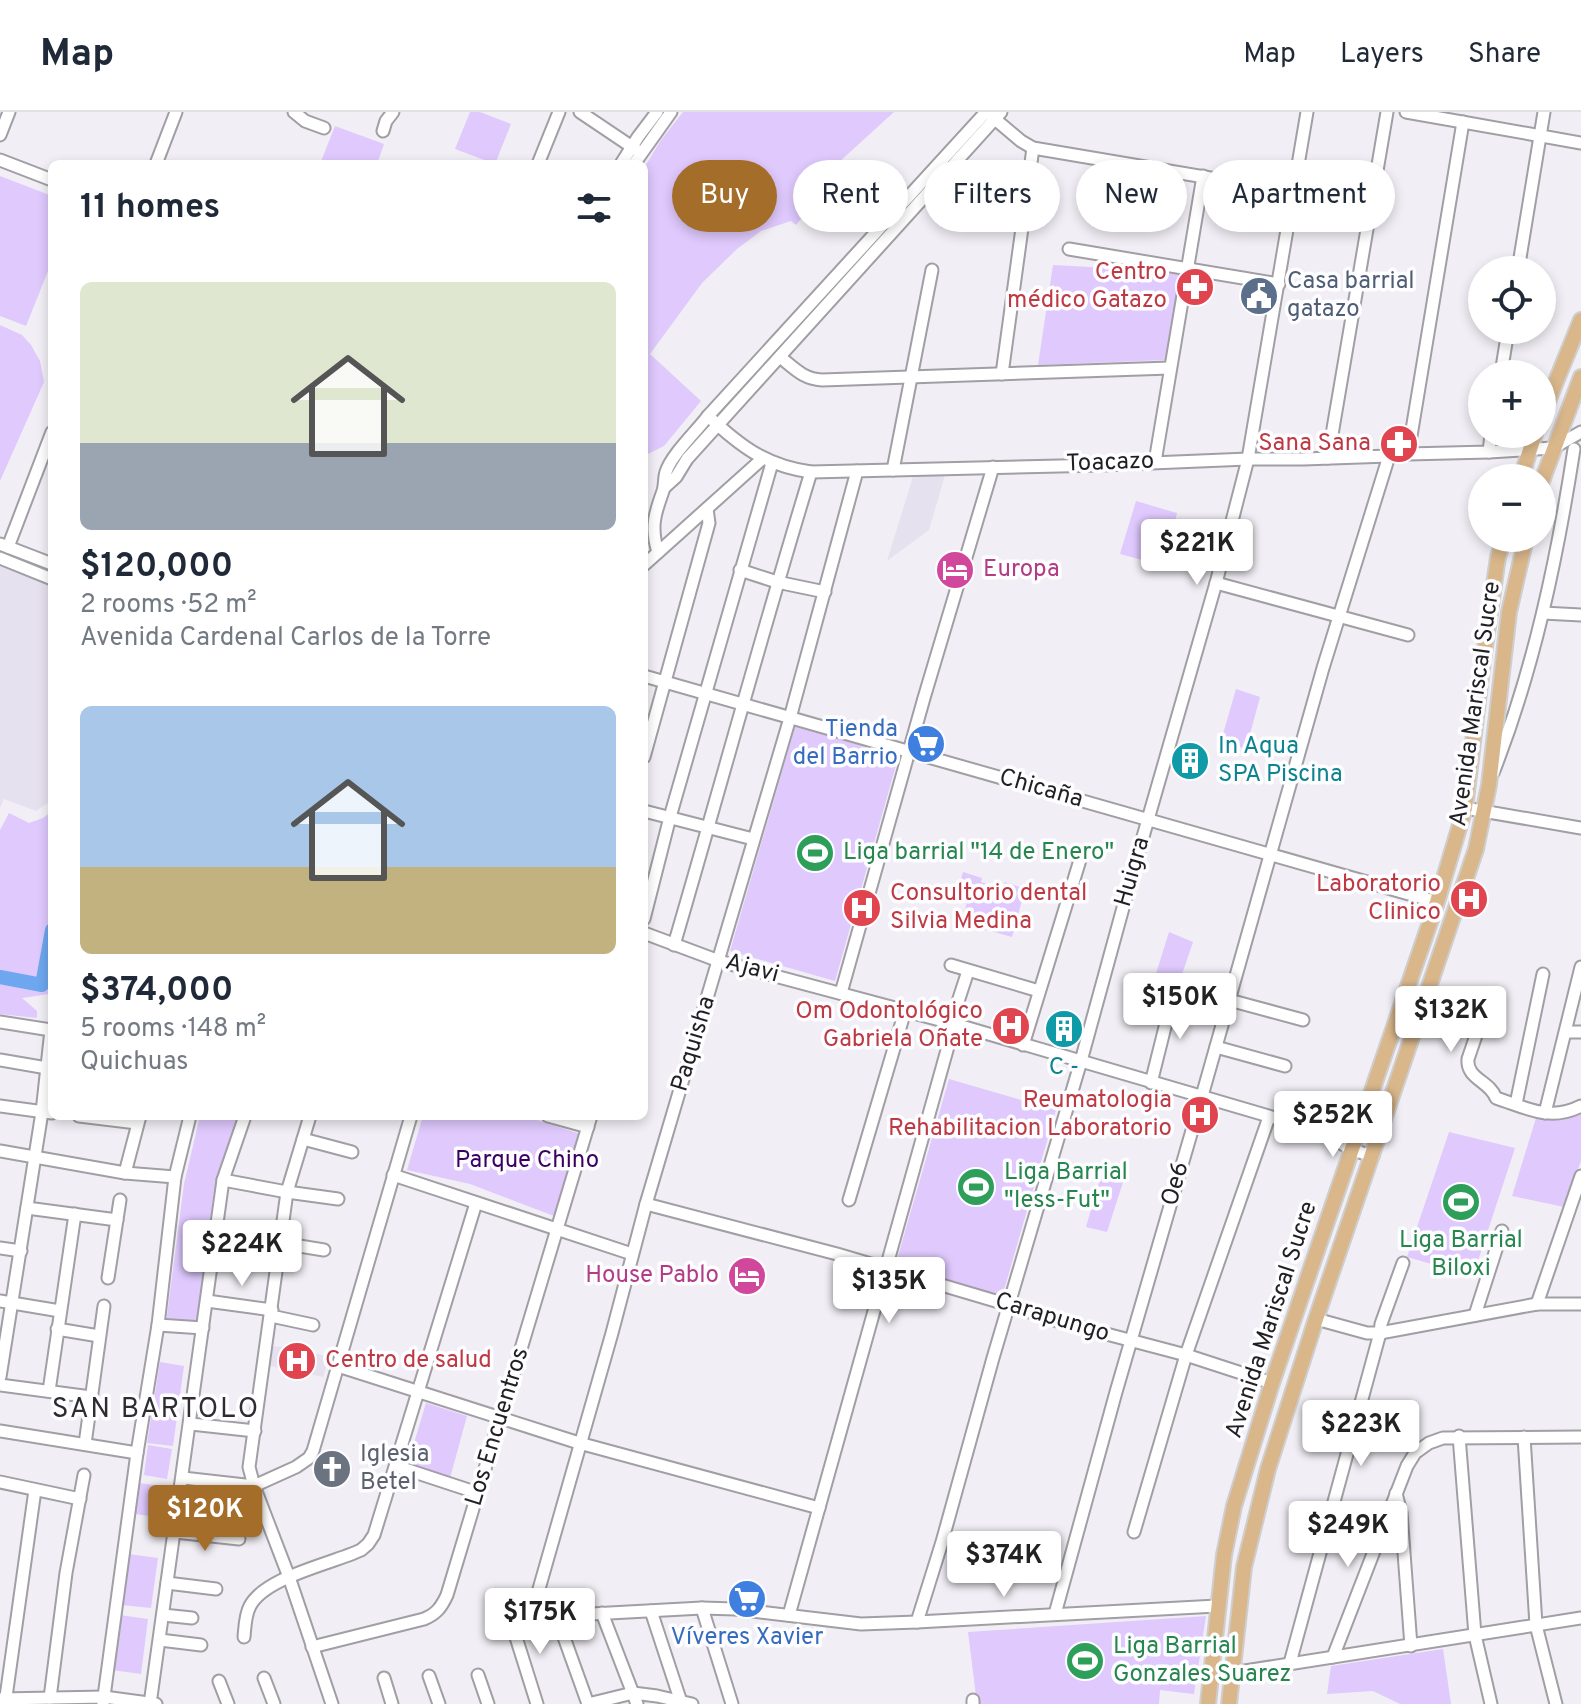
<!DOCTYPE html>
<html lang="en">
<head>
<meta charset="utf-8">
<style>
	:root { --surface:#fff; --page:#f2f2f3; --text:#1f2937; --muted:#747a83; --line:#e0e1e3; --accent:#a56d2a }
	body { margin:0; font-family:Overpass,sans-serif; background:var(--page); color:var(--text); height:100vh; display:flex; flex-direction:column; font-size:30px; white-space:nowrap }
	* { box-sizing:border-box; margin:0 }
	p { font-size:26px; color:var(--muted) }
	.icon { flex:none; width:44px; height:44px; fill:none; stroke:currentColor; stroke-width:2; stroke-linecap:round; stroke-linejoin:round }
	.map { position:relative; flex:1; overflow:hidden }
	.sheet { position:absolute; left:48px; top:48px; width:600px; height:960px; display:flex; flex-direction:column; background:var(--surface); border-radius:12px; box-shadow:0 4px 12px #0003 }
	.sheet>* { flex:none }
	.top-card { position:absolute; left:672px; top:48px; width:760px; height:72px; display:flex; gap:16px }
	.buttons { position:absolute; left:1468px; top:144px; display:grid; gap:16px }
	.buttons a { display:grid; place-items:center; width:88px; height:88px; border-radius:50%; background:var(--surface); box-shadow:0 4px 12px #0003; font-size:40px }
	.price { position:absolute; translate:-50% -68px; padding:0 18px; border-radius:8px; background:#fff; color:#222; font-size:26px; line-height:52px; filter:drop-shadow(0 2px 4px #0008) }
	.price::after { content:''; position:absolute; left:50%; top:48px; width:24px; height:18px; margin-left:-12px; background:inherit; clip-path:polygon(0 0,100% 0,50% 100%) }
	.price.selected { background:var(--accent); color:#fff }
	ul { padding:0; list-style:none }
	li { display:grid; align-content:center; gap:16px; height:424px; padding:0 32px }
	li span { display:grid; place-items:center; height:248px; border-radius:12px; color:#555 }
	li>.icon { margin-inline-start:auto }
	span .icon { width:144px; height:144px; fill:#fffc; stroke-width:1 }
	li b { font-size:34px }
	h2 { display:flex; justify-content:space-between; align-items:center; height:96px; padding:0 32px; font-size:34px }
	.tag { padding:0 28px; border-radius:36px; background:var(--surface); box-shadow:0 4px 12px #0003; font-size:28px; line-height:72px }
	.tag.selected { background:var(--accent); color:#fff }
	header { display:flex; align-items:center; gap:48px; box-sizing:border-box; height:112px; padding:0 40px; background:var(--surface); border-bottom:2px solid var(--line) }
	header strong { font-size:38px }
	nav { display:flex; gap:44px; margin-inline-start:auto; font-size:28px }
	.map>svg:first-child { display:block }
	.built { fill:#e6e1ee }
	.green { fill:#dfc9fd }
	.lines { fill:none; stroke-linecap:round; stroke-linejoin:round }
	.river { stroke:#6ea7ef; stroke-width:14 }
	.minor-casing { stroke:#a19ea4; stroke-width:15 }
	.major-casing { stroke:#cecece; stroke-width:18 }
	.minor { stroke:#fff; stroke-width:11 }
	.major { stroke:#d9b78b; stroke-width:14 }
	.labels { text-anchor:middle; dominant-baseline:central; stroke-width:7; stroke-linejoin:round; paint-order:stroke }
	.health-label { font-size:24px; fill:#be3a42; stroke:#fefdff; text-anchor:end }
	.service-label { font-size:24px; fill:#4e5e75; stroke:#fefdff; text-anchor:start }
	.street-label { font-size:24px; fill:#201f21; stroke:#fefdff }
	.hotel-label { font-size:24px; fill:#b23c85; stroke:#fefdff; text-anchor:start }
	.shop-label { font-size:24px; fill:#366cbe; stroke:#fefdff; text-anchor:end }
	.culture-label { font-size:24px; fill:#0d838f; stroke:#fefdff; text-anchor:start }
	.leisure-label { font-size:24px; fill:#27864d; stroke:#fefdff; text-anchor:start }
	.park-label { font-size:24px; fill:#3b0063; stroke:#fefdff }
	.worship-label { font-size:24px; fill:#5b616d; stroke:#fefdff; text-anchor:start }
	.quarter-label { font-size:28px; letter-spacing:2px; fill:#2e2c30; stroke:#fefdff }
</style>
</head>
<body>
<header>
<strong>Map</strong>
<nav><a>Map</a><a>Layers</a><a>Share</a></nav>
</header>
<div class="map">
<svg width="1581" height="1592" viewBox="0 0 1581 1592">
	<rect width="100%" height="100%" fill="#f1eff5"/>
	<!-- built -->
	<g class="built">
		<path d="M914,361L945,363L929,418L887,449Z"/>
		<path d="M0,454L52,474V688L36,699L4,687L0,696Z"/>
		<path d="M269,1234L296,1236L329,1245L323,1265L266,1253Z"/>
	</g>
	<!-- green -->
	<g class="green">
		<path d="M470,0H480L511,12L495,52L455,37Z"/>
		<path d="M683,0H894L838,51L818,76L821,82L796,113L791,109L761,119L737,137L702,171L650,242L701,289L664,334L644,344V56L661,28Z"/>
		<path d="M335,14L384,32L377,52H320Z"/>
		<path d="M0,64L52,84V149L26,214L0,204Z"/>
		<path d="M1053,153L1180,160L1165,248L1038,253Z"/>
		<path d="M0,213L22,223L31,233L40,249L44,270L0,369Z"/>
		<path d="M1136,389L1177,401L1165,454L1120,442Z"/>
		<path d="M1236,577L1260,585L1246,637L1221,629Z"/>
		<path d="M795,615L899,643L835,869L730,839Z"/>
		<path d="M52,699V884L49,882L22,886L37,899V906L0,902V718L9,701L29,711L43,706Z"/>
		<path d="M963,760L982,766L981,770L1002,777L1005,770L1025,777L1012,825L962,811L970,777L959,773Z"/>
		<path d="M1169,820L1193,830L1177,877L1154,868Z"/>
		<path d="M949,967L1056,998L1002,1185L896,1151Z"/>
		<path d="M1581,997V1049L1564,1095L1512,1084L1536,1006C1554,1007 1565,1006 1581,997Z"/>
		<path d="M200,1004H238L214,1078L197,1212L166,1211L184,1072Z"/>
		<path d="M423,1004H525L580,1022L554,1104L470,1072L407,1058Z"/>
		<path d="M1449,1020L1515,1036L1473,1164L1407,1145Z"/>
		<path d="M1102,1060L1124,1067L1107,1120L1086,1115Z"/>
		<path d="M160,1250L184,1254L173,1334L147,1331Z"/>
		<path d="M426,1291L467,1304L450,1366L408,1351Z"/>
		<path d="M148,1333L172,1337L167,1367L144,1363Z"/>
		<path d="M139,1371L168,1375L163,1406L135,1402Z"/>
		<path d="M128,1442L158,1446L151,1496L121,1493Z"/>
		<path d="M120,1503L148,1507L141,1562L112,1558Z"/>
		<path d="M1206,1504L1194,1582L1160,1578L1159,1592H977L968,1520Z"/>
		<path d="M1443,1537L1451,1592H1400L1373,1579L1327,1582L1331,1554Z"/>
	</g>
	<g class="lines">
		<!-- river -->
		<path class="river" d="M0,865L42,873L52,818"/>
		<defs>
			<g id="minor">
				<path d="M294,0L305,9L324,16"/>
				<path d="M580,0L641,41"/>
				<path d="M1406,0L1581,31"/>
				<path d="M989,2L1021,29L1033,36L1246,72L1294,77"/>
				<path d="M383,19L386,9L393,0"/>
				<path d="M0,23L9,0"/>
				<path d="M0,48L52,68"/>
				<path d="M156,52L176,0"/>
				<path d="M538,52L559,0"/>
				<path d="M621,52L638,25L657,0"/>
				<path d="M634,52L671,0"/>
				<path d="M1069,137L1279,172"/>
				<path d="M1518,158L1544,0"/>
				<path d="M780,245C794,256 803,267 822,268L1170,256"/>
				<path d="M1002,262L1033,36"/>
				<path d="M1501,262L1508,218"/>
				<path d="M708,304C740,334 766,354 811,360L1103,353L1248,347H1303L1389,344L1408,342L1489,340L1553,336L1581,320"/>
				<path d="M1489,340L1491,322"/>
				<path d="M1408,342L1463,10"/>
				<path d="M1328,346L1387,0"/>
				<path d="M1155,350L1203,64"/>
				<path d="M893,358L932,158"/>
				<path d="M665,375L676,365L687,347L1001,0"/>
				<path d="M0,432L52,452"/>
				<path d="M8,435L52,320"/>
				<path d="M658,440C650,415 655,401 663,379C665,373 664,366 666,360C672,342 696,320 708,304L986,0"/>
				<path d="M0,446L52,467"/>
				<path d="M644,453L762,347"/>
				<path d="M740,458L777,470L825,480"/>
				<path d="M1216,471L1408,523"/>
				<path d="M1543,501L1581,503"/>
				<path d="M644,564L1437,790"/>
				<path d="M644,645L709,411L707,397"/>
				<path d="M1493,661C1534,557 1557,447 1574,337"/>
				<path d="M1465,696L1581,716"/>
				<path d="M644,699L753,727"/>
				<path d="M644,807L670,705L772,351"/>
				<path d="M644,821L719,849L951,911L1323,1020L1352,1038L1373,1044"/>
				<path d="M674,833C720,676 763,517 811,360"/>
				<path d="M951,853L1039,879"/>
				<path d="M841,881L924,586L993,355"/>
				<path d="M1229,888L1303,908"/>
				<path d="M1487,891L1468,947C1466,967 1490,969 1496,986C1527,996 1550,1010 1581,994"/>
				<path d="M0,910L51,918L42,1000L0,1265"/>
				<path d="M951,911L968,859"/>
				<path d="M1566,920H1581"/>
				<path d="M1023,933L1080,748"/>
				<path d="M1216,935L1285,954"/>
				<path d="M0,948L47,956"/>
				<path d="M1151,971L1174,879"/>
				<path d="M1516,992L1543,862"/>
				<path d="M0,994L52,1001"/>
				<path d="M1545,1001L1581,855"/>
				<path d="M79,1004L137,1011"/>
				<path d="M310,1004L287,1080L249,1355L254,1374L289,1465L332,1592"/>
				<path d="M548,1004L588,1015"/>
				<path d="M1323,1020L1360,1017L1380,1023"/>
				<path d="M303,1027L352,1040"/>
				<path d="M0,1039L125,1061L175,1065"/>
				<path d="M125,1061L140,1004"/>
				<path d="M393,1063L632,1142"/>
				<path d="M223,1068L287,1080L338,1087"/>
				<path d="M849,1088L905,899"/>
				<path d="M646,1092L837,1142L1009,1193L1061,1210L1186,1243L1272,1271"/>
				<path d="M27,1096L117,1108"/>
				<path d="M281,1131L324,1138"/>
				<path d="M0,1136L21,1139"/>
				<path d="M108,1166L120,1088"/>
				<path d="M0,1189L60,1199"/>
				<path d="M207,1189L272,1198"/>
				<path d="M1537,1192L1581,1064"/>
				<path d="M1475,1203L1502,1119"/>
				<path d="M271,1204L313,1213"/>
				<path d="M1316,1207L1367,1221H1380L1537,1192H1581"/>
				<path d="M158,1213L203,1216"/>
				<path d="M57,1217L99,1224"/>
				<path d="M338,1254L579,1331L819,1396"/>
				<path d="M0,1273L91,1285"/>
				<path d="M49,1279L75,1102"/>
				<path d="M191,1312L255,1319"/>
				<path d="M0,1319L137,1341"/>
				<path d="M1459,1324L1475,1523L1491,1592"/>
				<path d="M1524,1325L1536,1513L1556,1592"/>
				<path d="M85,1332L104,1194"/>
				<path d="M396,1354L478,1381"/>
				<path d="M183,1366L254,1374L296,1355L309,1346L313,1339L411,1004"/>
				<path d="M0,1370L80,1387"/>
				<path d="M1396,1381L1401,1401L1411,1534"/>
				<path d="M175,1420L239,1427"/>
				<path d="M1134,1420L1186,1243L1269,1005"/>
				<path d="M167,1471L216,1477"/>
				<path d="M702,1496L732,1592"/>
				<path d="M651,1499L681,1590"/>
				<path d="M602,1501L637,1592"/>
				<path d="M1055,1502L1116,1280L1202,984L1323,556L1389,344"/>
				<path d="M163,1503L192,1506"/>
				<path d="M556,1503L588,1592"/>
				<path d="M789,1503L954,913"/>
				<path d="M531,1505L612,1221L646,1092L790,606L857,359"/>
				<path d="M510,1506L537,1592"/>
				<path d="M500,1507L702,1496L735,1497L861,1512L917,1510L1217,1494"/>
				<path d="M917,1510L942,1430L993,1246L1081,949L1132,763L1216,471L1248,347L1307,0"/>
				<path d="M244,1525C245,1515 245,1503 250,1494C265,1465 331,1452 361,1438L368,1432L374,1423L476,1091"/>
				<path d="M160,1528L201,1533"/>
				<path d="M312,1535L424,1507C436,1502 441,1496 447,1483L591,1004"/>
				<path d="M1333,1545L1407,1354L1415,1341L1429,1331L1443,1326L1581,1325"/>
				<path d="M1290,1551L1380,1221L1381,1212L1403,1151"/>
				<path d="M1232,1561L1581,1506"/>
				<path d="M478,1563L488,1592"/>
				<path d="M429,1564L439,1592"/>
				<path d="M264,1566L274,1592"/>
				<path d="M384,1566L392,1592"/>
				<path d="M219,1569L228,1592"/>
				<path d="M50,1586L66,1461L84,1363"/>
				<path d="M1,1587L104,1585L156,1592"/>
				<path d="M5,1592L35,1378"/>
				<path d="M103,1592L137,1341L158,1213L175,1065L190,1004"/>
				<path d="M150,1592L223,1068L245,1004"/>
				<path d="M588,1592L633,1581L657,1584L692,1592"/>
				<path d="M973,1592V1588"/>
			</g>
			<g id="major">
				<path d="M1542,304L1581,208"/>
				<path d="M1521,366L1535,322"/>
				<path d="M1542,369L1581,265"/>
				<path d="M1208,1592L1224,1443L1234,1394L1272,1271L1311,1156L1437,790L1465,696L1482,556L1498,445L1504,426"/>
				<path d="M1229,1592L1244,1455L1268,1357L1316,1207L1476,737L1489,673L1509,500L1526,426"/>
			</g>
		</defs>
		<!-- minor casing -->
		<use href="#minor" class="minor-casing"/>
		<!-- major casing -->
		<use href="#major" class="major-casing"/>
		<!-- minor -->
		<use href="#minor" class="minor"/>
		<!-- major -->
		<use href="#major" class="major"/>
	</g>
	<!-- icons -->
	<defs>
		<symbol id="pharmacy-disc" viewBox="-11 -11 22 22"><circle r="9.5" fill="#e0444e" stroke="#fefdff"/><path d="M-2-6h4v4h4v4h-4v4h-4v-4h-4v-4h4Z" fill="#fff"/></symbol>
		<symbol id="civic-disc" viewBox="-11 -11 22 22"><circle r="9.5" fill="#5c6f8a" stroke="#fefdff"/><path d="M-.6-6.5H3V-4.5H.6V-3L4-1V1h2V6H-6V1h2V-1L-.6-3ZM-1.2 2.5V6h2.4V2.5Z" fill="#fff"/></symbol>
		<symbol id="hotel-disc" viewBox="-11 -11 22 22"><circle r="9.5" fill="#d1479c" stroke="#fefdff"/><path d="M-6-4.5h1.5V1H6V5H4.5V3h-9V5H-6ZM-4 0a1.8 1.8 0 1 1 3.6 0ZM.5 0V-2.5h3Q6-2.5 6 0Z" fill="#fff"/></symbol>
		<symbol id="supermarket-disc" viewBox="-11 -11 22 22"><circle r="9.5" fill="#3f7fe0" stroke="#fefdff"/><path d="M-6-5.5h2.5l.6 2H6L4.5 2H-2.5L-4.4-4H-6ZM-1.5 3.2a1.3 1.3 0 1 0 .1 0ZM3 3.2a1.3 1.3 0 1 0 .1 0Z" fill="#fff"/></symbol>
		<symbol id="building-disc" viewBox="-11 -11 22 22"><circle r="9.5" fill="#0f9aa8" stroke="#fefdff"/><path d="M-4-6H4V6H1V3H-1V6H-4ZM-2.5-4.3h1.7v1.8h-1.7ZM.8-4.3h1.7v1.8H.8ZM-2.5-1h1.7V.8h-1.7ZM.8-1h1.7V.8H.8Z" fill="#fff"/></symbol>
		<symbol id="stadium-disc" viewBox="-11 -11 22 22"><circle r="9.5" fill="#2e9e5b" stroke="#fefdff"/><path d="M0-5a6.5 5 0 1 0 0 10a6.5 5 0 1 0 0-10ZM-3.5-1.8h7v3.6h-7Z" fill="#fff"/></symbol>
		<symbol id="hospital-disc" viewBox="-11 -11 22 22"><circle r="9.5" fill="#e0444e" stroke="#fefdff"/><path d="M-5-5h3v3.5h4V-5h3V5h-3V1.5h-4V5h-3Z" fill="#fff"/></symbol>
		<symbol id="church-disc" viewBox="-11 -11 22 22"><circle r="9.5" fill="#6b7280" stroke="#fefdff"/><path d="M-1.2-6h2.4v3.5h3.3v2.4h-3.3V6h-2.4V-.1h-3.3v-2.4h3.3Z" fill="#fff"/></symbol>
	</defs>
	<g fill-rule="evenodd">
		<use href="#pharmacy-disc" x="1173" y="153" width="44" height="44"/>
		<use href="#civic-disc" x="1237" y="162" width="44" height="44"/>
		<use href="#pharmacy-disc" x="1377" y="310" width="44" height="44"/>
		<use href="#hotel-disc" x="933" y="436" width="44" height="44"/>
		<use href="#supermarket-disc" x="904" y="610" width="44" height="44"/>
		<use href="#building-disc" x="1168" y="627" width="44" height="44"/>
		<use href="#stadium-disc" x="793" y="719" width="44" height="44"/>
		<use href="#hospital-disc" x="1447" y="765" width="44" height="44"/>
		<use href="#hospital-disc" x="840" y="774" width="44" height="44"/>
		<use href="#hospital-disc" x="989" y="892" width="44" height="44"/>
		<use href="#building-disc" x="1042" y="895" width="44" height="44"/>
		<use href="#hospital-disc" x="1178" y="981" width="44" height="44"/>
		<use href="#stadium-disc" x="954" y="1053" width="44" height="44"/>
		<use href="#stadium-disc" x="1439" y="1068" width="44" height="44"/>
		<use href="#hotel-disc" x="725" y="1142" width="44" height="44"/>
		<use href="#hospital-disc" x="275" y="1227" width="44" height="44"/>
		<use href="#church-disc" x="310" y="1335" width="44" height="44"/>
		<use href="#supermarket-disc" x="725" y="1465" width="44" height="44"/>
		<use href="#stadium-disc" x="1063" y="1527" width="44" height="44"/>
	</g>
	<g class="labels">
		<!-- health labels -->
		<g class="health-label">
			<text x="1167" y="161">Centro<tspan x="1167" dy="28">médico Gatazo</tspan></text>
			<text x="1371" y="332">Sana Sana</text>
			<text x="1441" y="773">Laboratorio<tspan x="1441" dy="28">Clinico</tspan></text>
			<text x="890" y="782" text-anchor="start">Consultorio dental<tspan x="890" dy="28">Silvia Medina</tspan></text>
			<text x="983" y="900">Om Odontológico<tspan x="983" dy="28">Gabriela Oñate</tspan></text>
			<text x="1172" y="989">Reumatologia<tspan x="1172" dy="28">Rehabilitacion Laboratorio</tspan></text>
			<text x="325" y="1249" text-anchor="start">Centro de salud</text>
		</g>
		<!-- service labels -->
		<g class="service-label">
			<text x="1287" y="170">Casa barrial<tspan x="1287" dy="28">gatazo</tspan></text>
		</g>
		<!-- street labels -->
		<g class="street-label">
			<text transform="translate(1110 351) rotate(-2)">Toacazo</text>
			<text transform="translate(1476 592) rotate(-82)">Avenida Mariscal Sucre</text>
			<text transform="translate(1041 677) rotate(16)">Chicaña</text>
			<text transform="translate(1133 760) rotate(-74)">Huigra</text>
			<text transform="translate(752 857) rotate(15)">Ajavi</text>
			<text transform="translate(694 932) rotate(-73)">Paquisha</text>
			<text transform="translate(1176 1072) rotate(-74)">Oe6</text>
			<text transform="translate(1052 1206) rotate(17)">Carapungo</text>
			<text transform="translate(1272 1208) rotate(-72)">Avenida Mariscal Sucre</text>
			<text transform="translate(498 1315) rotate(-73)">Los Encuentros</text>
		</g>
		<!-- hotel labels -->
		<g class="hotel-label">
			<text x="983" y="458">Europa</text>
			<text x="719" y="1164" text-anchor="end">House Pablo</text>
		</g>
		<!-- shop labels -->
		<g class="shop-label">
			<text x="898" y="618">Tienda<tspan x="898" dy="28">del Barrio</tspan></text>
			<text x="747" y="1526" text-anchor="middle">Víveres Xavier</text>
		</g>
		<!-- culture labels -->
		<g class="culture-label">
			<text x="1218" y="635">In Aqua<tspan x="1218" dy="28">SPA Piscina</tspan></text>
			<text x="1064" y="956" text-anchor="middle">C -</text>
		</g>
		<!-- leisure labels -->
		<g class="leisure-label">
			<text x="843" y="741">Liga barrial "14 de Enero"</text>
			<text x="1004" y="1061">Liga Barrial<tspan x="1004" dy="28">"Iess-Fut"</tspan></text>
			<text x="1461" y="1129" text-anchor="middle">Liga Barrial<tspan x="1461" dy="28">Biloxi</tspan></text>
			<text x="1113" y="1535">Liga Barrial<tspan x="1113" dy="28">Gonzales Suarez</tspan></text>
		</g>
		<!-- park labels -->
		<g class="park-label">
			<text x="527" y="1049">Parque Chino</text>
		</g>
		<!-- worship labels -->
		<g class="worship-label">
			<text x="360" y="1343">Iglesia<tspan x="360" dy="28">Betel</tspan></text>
		</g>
		<!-- quarter labels -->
		<g class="quarter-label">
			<text x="156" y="1298">SAN BARTOLO</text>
		</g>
	</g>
</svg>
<div class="buttons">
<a><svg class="icon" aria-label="locate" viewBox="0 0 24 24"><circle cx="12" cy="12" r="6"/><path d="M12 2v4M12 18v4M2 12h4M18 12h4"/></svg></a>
<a>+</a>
<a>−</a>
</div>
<b class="price" style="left:1197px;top:475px">$221K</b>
<b class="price" style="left:1180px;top:929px">$150K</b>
<b class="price" style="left:1451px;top:942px">$132K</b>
<b class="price" style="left:1333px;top:1047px">$252K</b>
<b class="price" style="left:242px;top:1176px">$224K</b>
<b class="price" style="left:889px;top:1213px">$135K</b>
<b class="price" style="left:1361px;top:1356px">$223K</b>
<b class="price selected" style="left:205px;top:1441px">$120K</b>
<b class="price" style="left:1348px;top:1457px">$249K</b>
<b class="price" style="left:1004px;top:1487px">$374K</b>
<b class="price" style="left:540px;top:1544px">$175K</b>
<div class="top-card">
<a class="tag selected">Buy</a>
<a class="tag">Rent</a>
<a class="tag">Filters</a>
<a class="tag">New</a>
<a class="tag">Apartment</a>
</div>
<section class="sheet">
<h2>11 homes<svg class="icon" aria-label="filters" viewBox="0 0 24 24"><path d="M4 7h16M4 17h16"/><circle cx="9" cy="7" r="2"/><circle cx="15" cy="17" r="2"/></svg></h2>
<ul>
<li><span style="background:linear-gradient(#dfe7d0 65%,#9aa5b1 0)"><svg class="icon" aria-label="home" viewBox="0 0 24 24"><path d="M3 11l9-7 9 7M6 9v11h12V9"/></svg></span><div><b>$120,000</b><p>2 rooms · 52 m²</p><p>Avenida Cardenal Carlos de la Torre</p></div></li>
<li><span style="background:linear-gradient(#a9c7e8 65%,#c2b280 0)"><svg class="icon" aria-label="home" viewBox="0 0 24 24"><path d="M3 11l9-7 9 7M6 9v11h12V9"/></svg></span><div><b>$374,000</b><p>5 rooms · 148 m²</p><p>Quichuas</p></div></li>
</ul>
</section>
</div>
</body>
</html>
